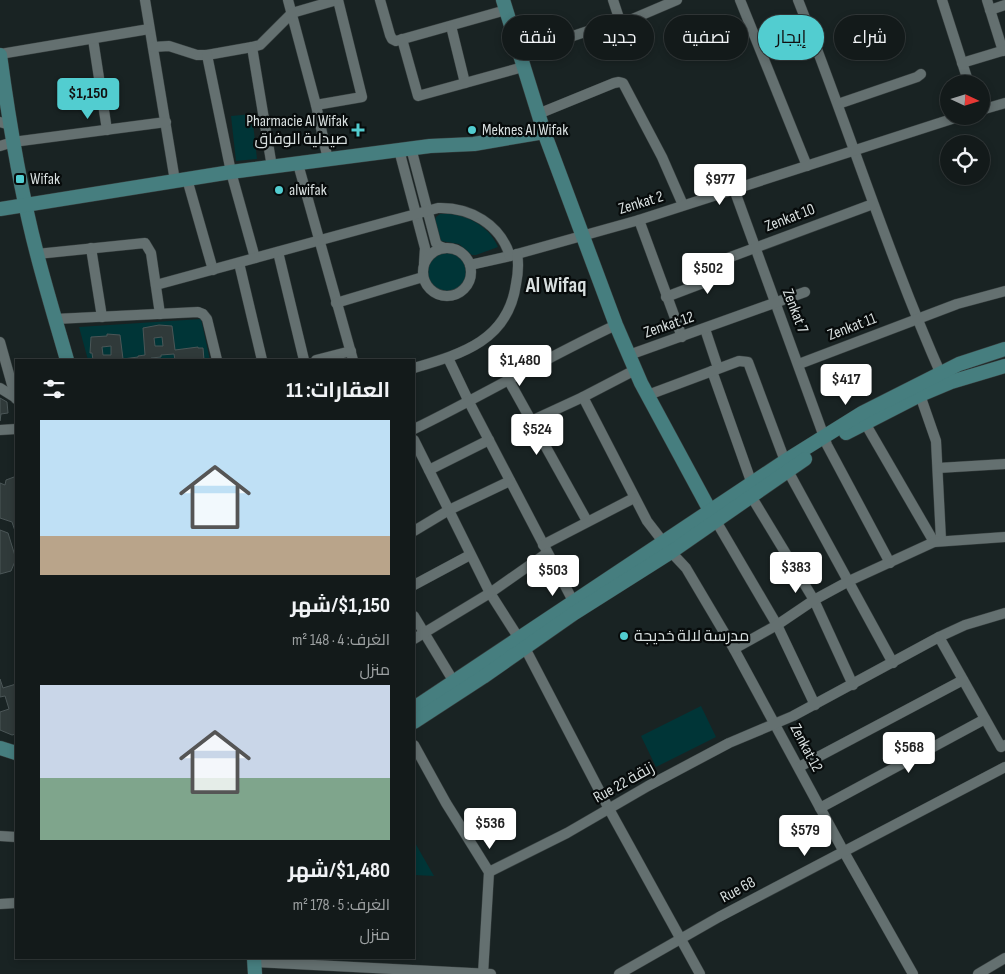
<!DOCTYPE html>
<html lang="ar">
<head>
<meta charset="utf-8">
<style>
	:root { --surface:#131a1a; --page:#1c2323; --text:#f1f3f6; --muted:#9da1a2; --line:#323839; --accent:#52cdd0 }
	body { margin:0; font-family:"Sofia Sans Condensed",Cairo,sans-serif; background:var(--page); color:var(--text); direction:rtl; height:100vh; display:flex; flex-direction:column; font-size:19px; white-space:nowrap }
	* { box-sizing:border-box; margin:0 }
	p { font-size:16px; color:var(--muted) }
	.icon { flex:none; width:28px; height:28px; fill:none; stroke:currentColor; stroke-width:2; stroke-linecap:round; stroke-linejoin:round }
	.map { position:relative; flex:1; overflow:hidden; direction:ltr }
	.sheet { position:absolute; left:15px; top:359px; width:400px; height:600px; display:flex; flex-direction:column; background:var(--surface); border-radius:0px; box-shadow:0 2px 8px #0003,0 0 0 1px var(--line); direction:rtl }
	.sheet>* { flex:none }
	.banner { position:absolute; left:430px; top:15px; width:475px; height:45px; direction:rtl; display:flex; gap:10px }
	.needle { width:32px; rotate:94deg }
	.controls { position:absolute; left:940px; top:75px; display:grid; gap:10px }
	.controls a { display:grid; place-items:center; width:50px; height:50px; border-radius:50%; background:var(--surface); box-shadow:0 2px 8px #0003,0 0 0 1px var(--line); font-size:25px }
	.price { position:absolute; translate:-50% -42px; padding:0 11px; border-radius:5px; background:#fff; color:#222; font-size:16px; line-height:32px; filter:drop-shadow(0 1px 2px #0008) }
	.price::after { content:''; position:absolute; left:50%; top:30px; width:15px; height:11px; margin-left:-8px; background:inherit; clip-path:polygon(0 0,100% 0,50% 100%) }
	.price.on { background:var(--accent); color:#111 }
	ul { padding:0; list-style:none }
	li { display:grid; align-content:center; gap:10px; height:265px; padding:0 25px }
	li span { display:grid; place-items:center; height:155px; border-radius:0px; color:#555 }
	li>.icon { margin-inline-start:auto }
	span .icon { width:90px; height:90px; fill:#fffc; stroke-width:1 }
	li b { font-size:21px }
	h2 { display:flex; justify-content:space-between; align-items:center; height:60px; padding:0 25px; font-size:21px }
	.chip { padding:0 18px; border-radius:22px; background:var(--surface); box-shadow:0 2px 8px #0003,0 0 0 1px var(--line); font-size:18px; line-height:45px }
	.chip.on { background:var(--accent); color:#111 }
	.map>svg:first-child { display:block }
	.green { fill:#003537 }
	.building { fill:#303a3a; stroke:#4b5657; fill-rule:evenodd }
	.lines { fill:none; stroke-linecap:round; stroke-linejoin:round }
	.street-casing { stroke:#373f3f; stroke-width:11 }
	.secondary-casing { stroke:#373f3f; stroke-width:15 }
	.street { stroke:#647070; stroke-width:10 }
	.secondary { stroke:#467e7f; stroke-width:14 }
	.poi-dot { fill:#52cdd0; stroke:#070b0b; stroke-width:2 }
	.labels { text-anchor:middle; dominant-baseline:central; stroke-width:4.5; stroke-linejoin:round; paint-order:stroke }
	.poi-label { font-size:16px; fill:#d8dfdf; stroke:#070b0b; text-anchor:start }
	.street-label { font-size:16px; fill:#d8dfdf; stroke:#070b0b }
	.district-label { font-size:21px; font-weight:bold; fill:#d8dfdf; stroke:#070b0b }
</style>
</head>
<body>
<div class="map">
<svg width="1005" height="974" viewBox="0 0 1005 974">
	<rect width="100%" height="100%" fill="#192323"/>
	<!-- green -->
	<g class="green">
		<path d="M252,114L257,159L236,161L231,116Z"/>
		<path d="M440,214C463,212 489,225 498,247L476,255H472L459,244L441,241L435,220L436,217Z"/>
		<circle cx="447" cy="272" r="20"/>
		<path d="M201,319L210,360H88L79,327Z"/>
		<path d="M701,706L716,737L656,767L641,736Z"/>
		<path d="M414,841L434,876L414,875Z"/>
	</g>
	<!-- building -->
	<g class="building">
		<path d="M159,325L172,326L175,350L198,347V348H203L204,360H175L174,354L161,355V357L151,358V360H93L92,353H90L91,337L107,336V334L120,335L123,359L138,357V356L145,355L143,328ZM162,337L163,346H155L154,338ZM111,346V355H103L102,347Z"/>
		<path d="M0,398L7,402L8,413L1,414L0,421Z"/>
		<path d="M14,477L16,479V534L12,522L0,518V483L5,485L6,480Z"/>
		<path d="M0,530L8,533L16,559L11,571L0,574Z"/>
		<path d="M0,679L3,688L16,684V734L12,735L0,730V712L9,709L5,696L0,697Z"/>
	</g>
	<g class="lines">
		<defs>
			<g id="street">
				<path d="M145,0L175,181"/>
				<path d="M288,0L316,105L328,160"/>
				<path d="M380,0L390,35L392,39L396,41L506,10"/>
				<path d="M613,0L621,24"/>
				<path d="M740,0L807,166"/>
				<path d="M798,0C848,126 888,255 943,379"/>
				<path d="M942,0L969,84"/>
				<path d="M987,0L1003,51"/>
				<path d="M990,10L1005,5"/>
				<path d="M451,26L465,83"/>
				<path d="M93,39L107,130"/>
				<path d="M402,39L418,96L523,67"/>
				<path d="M558,41L591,30L616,26L677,0"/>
				<path d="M153,47L169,46L197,55H207L252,47L260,45L292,13L337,0"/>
				<path d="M252,47L272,167"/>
				<path d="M0,54L149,29"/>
				<path d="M207,55L231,172L255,258"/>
				<path d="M962,63L1005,50"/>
				<path d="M838,104L917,77L921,74"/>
				<path d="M316,105L362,97L338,0"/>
				<path d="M981,110L1005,103"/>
				<path d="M538,114L614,83L619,82L623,83L662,157L683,205"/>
				<path d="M0,122L10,125"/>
				<path d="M0,146L13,142L166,122"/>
				<path d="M411,148L436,243L439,246L444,248"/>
				<path d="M399,150L425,248L424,263"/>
				<path d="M298,164L353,360"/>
				<path d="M187,179L213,270"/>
				<path d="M734,189L827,445L890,563"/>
				<path d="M639,220L682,337"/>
				<circle cx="447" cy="272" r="24"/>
				<path d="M91,248L102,317"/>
				<path d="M278,252L304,360"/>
				<path d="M37,254L145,243L151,253L160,314"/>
				<path d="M239,263L262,360"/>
				<path d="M470,265L510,256L639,220L961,116"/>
				<path d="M156,285L438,208C470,207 500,224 510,256"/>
				<path d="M666,297L716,278L717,275L714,264L717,262L873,204"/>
				<path d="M336,303L423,277"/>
				<path d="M55,319L198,312L203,314L207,319L217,360"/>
				<path d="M705,329L718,368"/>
				<path d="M0,342L16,399"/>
				<path d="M629,355L805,292"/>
				<path d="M448,358L469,402L573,601"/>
				<path d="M316,360L351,351"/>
				<path d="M799,364L957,304L1005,291"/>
				<path d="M414,368C461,354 508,341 516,284C518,274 519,264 517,254"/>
				<path d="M712,371L752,484"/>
				<path d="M508,379L587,521"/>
				<path d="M0,388L16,398"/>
				<path d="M648,395L739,361L748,362L785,461"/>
				<path d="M920,395L936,441L941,540"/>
				<path d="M583,397L647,521L671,552L686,568L734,649L844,852L913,974"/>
				<path d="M531,421L583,397L635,370"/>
				<path d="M865,423L934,542"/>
				<path d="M414,429C482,396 547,357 616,325"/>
				<path d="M0,430L16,429"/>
				<path d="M414,440L490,593L525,648L609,809L700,974"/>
				<path d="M938,468L1005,464"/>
				<path d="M429,470L489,440"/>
				<path d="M788,471L893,663"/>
				<path d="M751,496L814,600L853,685"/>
				<path d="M716,521L777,625L815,705"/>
				<path d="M414,531L449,510L510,481"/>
				<path d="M543,545L634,498"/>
				<path d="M414,585L470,555"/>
				<path d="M414,616L454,682"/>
				<path d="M939,637L1001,747L1005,745"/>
				<path d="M414,639L490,593L547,553"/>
				<path d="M734,649L777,625L814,600L849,581L934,542L1005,537"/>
				<path d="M414,745L446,803L489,872L483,974"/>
				<path d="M799,767L963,680"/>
				<path d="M820,808L985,719"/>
				<path d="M0,836L16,837"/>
				<path d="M489,872L567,833L648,786L729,743L793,716L939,637L965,625L1005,613"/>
				<path d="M0,904L16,903"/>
				<path d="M255,962L491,974"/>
				<path d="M619,974L719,917L1005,767"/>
				<path d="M978,974L1005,958"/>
			</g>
			<g id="secondary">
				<path d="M503,0L544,132L616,325L641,383L714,518"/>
				<path d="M0,55C9,122 20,189 37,254C46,289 57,325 67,360"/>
				<path d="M0,209L231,172L430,146L474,144L544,132"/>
				<path d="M846,433L920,395L951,382L1005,366"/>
				<path d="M414,708L785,461L862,413L959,364L1005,349"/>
				<path d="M414,722L483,677L573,614L671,552L805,459"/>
				<path d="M0,748L16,753"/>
				<path d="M254,958L255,974"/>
			</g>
		</defs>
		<!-- street casing -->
		<use href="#street" class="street-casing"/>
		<!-- secondary casing -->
		<use href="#secondary" class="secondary-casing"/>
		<!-- street -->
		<use href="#street" class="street"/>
		<!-- secondary -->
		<use href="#secondary" class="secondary"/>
	</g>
	<!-- markers -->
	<g class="poi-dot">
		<path d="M355.5 122.5h5v5h5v5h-5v5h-5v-5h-5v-5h5z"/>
		<circle cx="472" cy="130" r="5"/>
		<rect x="15" y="174" width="10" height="10" rx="2.5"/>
		<circle cx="279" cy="190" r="5"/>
		<circle cx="624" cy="636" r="5"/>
	</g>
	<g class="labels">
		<!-- poi labels -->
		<g class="poi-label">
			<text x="348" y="121" text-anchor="end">Pharmacie Al Wifak<tspan x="348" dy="18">صيدلية الوفاق</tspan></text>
			<text x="482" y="130">Meknes Al Wifak</text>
			<text x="30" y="179">Wifak</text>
			<text x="289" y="190">alwifak</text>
			<text x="634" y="636">مدرسة لالة خديجة</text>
		</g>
		<!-- street labels -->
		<g class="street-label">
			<text transform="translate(641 203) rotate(-17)">Zenkat 2</text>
			<text transform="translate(790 218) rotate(-21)">Zenkat 10</text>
			<text transform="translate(795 311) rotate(69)">Zenkat 7</text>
			<text transform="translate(669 325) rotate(-19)">Zenkat 12</text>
			<text transform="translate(852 327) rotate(-21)">Zenkat 11</text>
			<text transform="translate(806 748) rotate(62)">Zenkat 12</text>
			<text transform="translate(624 783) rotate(-29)">Rue 22 زنقة</text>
			<text transform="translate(738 890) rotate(-28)">Rue 68</text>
		</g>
		<!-- district labels -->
		<g class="district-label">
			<text x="556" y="285">Al Wifaq</text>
		</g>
	</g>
</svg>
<div class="controls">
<a><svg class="needle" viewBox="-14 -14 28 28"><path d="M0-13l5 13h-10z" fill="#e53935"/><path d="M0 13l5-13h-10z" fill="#9da1a2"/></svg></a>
<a><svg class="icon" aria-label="locate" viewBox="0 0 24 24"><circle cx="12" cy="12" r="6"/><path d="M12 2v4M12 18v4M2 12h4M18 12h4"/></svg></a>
</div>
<b class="price on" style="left:88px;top:120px">$1,150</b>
<b class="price" style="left:720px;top:206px">$977</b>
<b class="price" style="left:708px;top:295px">$502</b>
<b class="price" style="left:520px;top:387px">$1,480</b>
<b class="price" style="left:846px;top:406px">$417</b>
<b class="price" style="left:537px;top:456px">$524</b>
<b class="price" style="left:796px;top:594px">$383</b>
<b class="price" style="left:553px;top:597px">$503</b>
<b class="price" style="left:909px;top:774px">$568</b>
<b class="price" style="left:490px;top:850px">$536</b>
<b class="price" style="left:805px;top:857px">$579</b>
<div class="banner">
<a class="chip">شراء</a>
<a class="chip on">إيجار</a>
<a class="chip">تصفية</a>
<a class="chip">جديد</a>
<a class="chip">شقة</a>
</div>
<section class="sheet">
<h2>العقارات: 11<svg class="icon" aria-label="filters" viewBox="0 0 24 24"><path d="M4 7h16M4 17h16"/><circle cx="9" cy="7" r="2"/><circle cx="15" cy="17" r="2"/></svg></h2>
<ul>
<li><span style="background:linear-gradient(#bfe0f5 75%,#b9a48a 0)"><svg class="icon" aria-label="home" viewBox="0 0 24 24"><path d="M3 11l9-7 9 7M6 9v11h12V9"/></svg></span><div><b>$1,150/شهر</b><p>الغرف: 4 · 148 m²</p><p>منزل</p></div></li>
<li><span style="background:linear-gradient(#c9d6e8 60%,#7fa58c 0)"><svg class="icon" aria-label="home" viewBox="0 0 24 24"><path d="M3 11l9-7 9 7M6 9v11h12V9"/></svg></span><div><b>$1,480/شهر</b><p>الغرف: 5 · 178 m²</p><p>منزل</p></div></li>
</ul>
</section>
</div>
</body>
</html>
